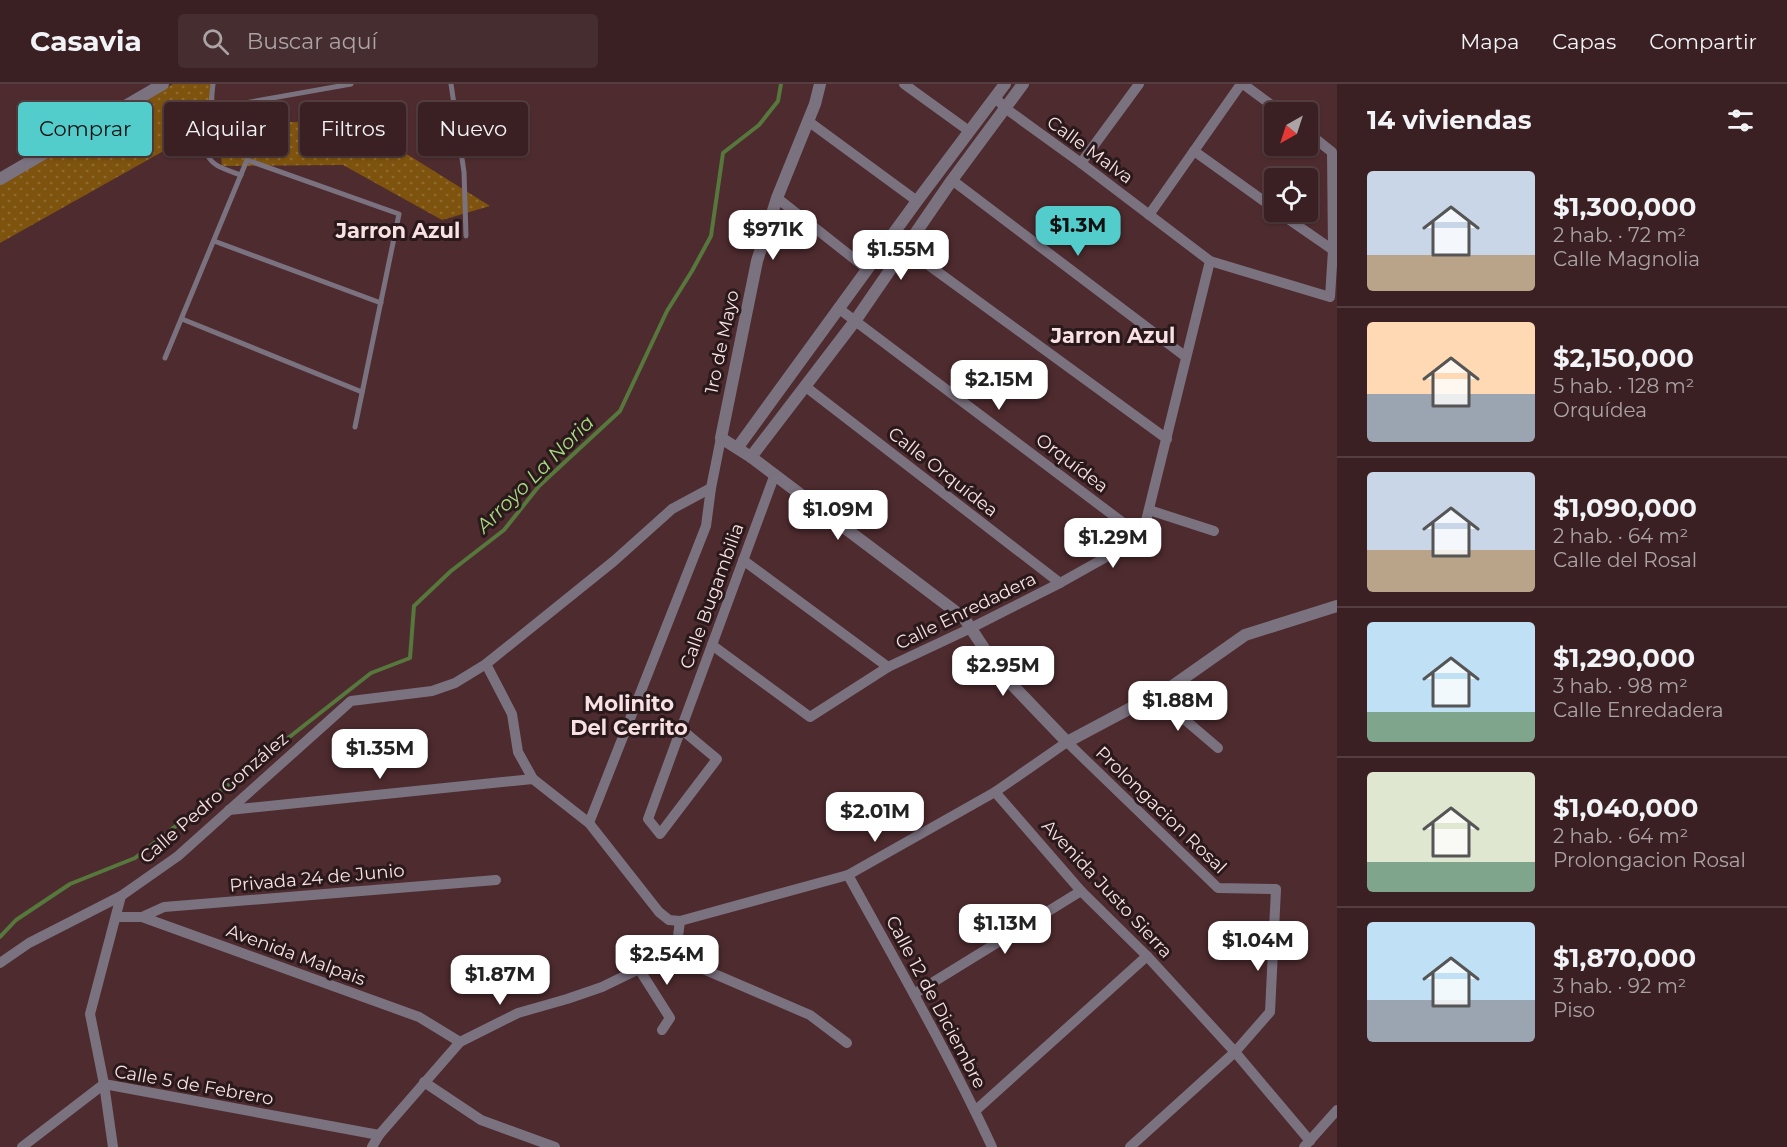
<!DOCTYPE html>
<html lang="es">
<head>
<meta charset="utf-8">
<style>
	:root { --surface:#3a2023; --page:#452d30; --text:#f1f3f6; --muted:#aba3a6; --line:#543e41; --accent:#53cdcb }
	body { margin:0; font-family:Montserrat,sans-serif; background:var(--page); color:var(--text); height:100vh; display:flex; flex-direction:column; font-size:22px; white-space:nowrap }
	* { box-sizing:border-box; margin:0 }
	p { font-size:20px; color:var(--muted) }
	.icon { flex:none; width:33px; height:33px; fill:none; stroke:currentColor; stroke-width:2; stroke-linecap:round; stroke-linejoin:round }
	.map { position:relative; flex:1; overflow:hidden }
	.sheet { display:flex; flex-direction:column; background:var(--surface); width:450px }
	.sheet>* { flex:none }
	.hud { position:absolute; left:18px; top:18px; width:570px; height:54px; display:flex; gap:12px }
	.needle { width:39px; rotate:219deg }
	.tools { position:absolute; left:1264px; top:18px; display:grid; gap:12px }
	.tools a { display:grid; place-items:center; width:54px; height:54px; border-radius:6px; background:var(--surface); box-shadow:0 2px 4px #0004,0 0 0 2px var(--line); font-size:30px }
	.price { position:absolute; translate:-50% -51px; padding:0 14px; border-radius:12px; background:#fff; color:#222; font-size:20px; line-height:39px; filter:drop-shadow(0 2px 3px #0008) }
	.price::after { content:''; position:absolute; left:50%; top:36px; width:18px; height:14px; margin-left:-9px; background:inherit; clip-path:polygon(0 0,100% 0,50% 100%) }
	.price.selected { background:var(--accent); color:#111 }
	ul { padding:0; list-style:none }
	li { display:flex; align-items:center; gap:18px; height:150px; padding:0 30px }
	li+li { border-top:2px solid var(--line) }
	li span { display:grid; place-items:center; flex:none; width:168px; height:120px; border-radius:6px; color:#555 }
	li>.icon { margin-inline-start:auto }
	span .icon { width:72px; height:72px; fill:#fffc; stroke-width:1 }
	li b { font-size:26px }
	h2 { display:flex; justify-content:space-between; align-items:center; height:72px; padding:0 30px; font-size:26px }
	.tag { padding:0 21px; border-radius:6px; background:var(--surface); box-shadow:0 2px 4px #0004,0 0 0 2px var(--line); font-size:21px; line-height:54px }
	.tag.selected { background:var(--accent); color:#111 }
	header { display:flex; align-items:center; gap:36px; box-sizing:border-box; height:84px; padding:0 30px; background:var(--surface); border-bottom:2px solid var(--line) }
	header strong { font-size:28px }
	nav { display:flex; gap:33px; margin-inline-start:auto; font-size:21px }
	.search { width:420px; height:54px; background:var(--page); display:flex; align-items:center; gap:15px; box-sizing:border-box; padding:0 21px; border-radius:6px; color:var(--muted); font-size:22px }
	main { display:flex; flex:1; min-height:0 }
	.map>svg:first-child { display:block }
	.park { fill:url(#park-dots) }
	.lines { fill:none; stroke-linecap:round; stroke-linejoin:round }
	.stream { stroke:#56783c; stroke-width:4 }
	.service { stroke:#7b7280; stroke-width:5 }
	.minor { stroke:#7b7280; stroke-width:10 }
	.tertiary { stroke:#7b7280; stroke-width:12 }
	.labels { text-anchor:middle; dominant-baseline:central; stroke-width:6; stroke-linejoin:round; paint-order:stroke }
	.street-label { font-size:18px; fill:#f9e1e3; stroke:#29191b }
	.water-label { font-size:20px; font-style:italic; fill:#a7da83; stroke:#29191b }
	.quarter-label { font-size:21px; font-weight:bold; fill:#f9e1e3; stroke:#29191b }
</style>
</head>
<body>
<header>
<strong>Casavia</strong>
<div class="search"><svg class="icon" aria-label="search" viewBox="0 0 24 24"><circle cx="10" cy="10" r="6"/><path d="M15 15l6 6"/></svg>Buscar aquí</div>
<nav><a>Mapa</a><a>Capas</a><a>Compartir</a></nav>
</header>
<main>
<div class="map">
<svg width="1337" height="1063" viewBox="0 0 1337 1063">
	<defs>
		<pattern id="park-dots" width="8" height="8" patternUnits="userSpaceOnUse" patternTransform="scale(1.5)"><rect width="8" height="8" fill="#7d530e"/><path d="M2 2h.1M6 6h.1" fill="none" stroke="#906b31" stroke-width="1.8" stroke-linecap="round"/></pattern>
	</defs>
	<rect width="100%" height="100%" fill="#4e2b2f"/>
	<!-- park -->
	<path class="park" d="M173,0H213L217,37L357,39L490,122L442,136L343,81L222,82L217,37L0,159V98Z"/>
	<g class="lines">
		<!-- stream -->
		<path class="stream" d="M0,853L16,836L70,800L135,774L371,589L410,574L414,522L451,487L504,446L539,402L620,327L667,227L692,187L711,152L723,69L759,41L778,17L781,0"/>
		<!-- service -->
		<g class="service">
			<path d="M213,0L206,67C210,83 228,86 241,91"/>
			<path d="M451,0L464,88L466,152"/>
			<path d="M211,25L351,0"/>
			<path d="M214,157L381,219"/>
			<path d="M182,235L362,308"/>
			<path d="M165,274L247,76L399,130L355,343"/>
		</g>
		<!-- minor -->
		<g class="minor">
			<path d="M904,0L969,47"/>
			<path d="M1243,0L1281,28"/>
			<path d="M995,13L1005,24L1081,79L1210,177L1330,213L1333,166L1332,68L1308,49"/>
			<path d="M808,37L917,117"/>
			<path d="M1194,67L1275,125"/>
			<path d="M1081,79L1139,0"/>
			<path d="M952,96L1186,273"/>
			<path d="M777,114L867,185"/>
			<path d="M1278,128L1333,166"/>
			<path d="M1149,131L1241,0"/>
			<path d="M891,152L905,164L1167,355"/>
			<path d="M838,224L1142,453"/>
			<path d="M806,303L1060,499"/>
			<path d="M1149,426L1214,447"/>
			<path d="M743,476L888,583"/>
			<path d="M712,561L810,633L888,583L971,544L1060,499L1142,453L1210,177"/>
			<path d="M486,580L512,630L518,668L533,695L589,739L659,828L669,836L680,837L848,791L995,708L1067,658L1218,804L1276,805L1270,928L1235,968L1130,1063"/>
			<path d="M1156,611L1218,664"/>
			<path d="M681,645L775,390"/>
			<path d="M681,645L717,675L660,750L648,735Z"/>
			<path d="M995,708L1081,807L1147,872L1235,968L1310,1057"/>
			<path d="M229,726L533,695"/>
			<path d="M589,739L706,442L711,404L721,354"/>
			<path d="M848,791C897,880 949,970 992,1063"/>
			<path d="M117,833H142L419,933L460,958"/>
			<path d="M142,833L164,823L496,796"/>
			<path d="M676,867L688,873L703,885L810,931L847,959"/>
			<path d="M0,879L29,859L121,812L178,772L351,617L432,607L455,599L486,580L614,477L672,425L711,404"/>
			<path d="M639,885L670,934L662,946"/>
			<path d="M914,910L1081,807"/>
			<path d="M424,998L481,1036L555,1063"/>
			<path d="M975,1027L1147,872"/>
			<path d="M22,1063L104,1000L379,1051"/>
			<path d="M113,1063L104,1000L90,930L121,812"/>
			<path d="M372,1063L379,1051L460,958L518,929L567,915L602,903L676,867L680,837"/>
			<path d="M1304,1063L1337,1026"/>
		</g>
		<!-- tertiary -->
		<g class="tertiary">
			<path d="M820,0L815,20L777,114L757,177L721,354L751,373L964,534L999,587L1067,658L1174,601L1245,551L1337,522"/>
			<path d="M0,95L163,0"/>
			<path d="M738,363L917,117L1005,0"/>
			<path d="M751,373L855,237L952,96L1023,0"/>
		</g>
	</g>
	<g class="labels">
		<!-- street labels -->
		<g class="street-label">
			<text transform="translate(1090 66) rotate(36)">Calle Malva</text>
			<text transform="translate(722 258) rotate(-78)">1ro de Mayo</text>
			<text transform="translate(1072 379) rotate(37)">Orquídea</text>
			<text transform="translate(943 388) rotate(38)">Calle Orquídea</text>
			<text transform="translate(712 512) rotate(-70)">Calle Bugambilia</text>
			<text transform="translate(966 527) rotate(-26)">Calle Enredadera</text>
			<text transform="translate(214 714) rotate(-41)">Calle Pedro González</text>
			<text transform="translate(1161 726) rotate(44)">Prolongacion Rosal</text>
			<text transform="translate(317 794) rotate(-5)">Privada 24 de Junio</text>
			<text transform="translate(1107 805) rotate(47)">Avenida Justo Sierra</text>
			<text transform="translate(296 871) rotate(20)">Avenida Malpais</text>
			<text transform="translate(936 918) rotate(62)">Calle 12 de Diciembre</text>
			<text transform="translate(194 1001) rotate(10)">Calle 5 de Febrero</text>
		</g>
		<!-- water labels -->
		<g class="water-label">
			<text transform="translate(535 390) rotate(-45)">Arroyo La Noria</text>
		</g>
		<!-- quarter labels -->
		<g class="quarter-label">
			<text x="398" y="146">Jarron Azul</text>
			<text x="1113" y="251">Jarron Azul</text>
			<text x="629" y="619">Molinito<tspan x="629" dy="24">Del Cerrito</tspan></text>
		</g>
	</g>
</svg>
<div class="tools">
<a><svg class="needle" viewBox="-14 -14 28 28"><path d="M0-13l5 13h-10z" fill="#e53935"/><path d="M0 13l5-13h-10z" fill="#aba3a6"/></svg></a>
<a><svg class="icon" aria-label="locate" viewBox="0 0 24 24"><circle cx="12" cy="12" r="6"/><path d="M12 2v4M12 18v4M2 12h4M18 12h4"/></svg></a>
</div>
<b class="price selected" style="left:1078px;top:173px">$1.3M</b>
<b class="price" style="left:773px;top:177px">$971K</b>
<b class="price" style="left:901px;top:197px">$1.55M</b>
<b class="price" style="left:999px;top:327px">$2.15M</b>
<b class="price" style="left:838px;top:457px">$1.09M</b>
<b class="price" style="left:1113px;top:485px">$1.29M</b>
<b class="price" style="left:1003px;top:613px">$2.95M</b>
<b class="price" style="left:1178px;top:648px">$1.88M</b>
<b class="price" style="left:380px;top:696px">$1.35M</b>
<b class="price" style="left:875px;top:759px">$2.01M</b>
<b class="price" style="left:1005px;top:871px">$1.13M</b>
<b class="price" style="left:1258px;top:888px">$1.04M</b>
<b class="price" style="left:667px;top:902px">$2.54M</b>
<b class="price" style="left:500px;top:922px">$1.87M</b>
<div class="hud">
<a class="tag selected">Comprar</a>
<a class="tag">Alquilar</a>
<a class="tag">Filtros</a>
<a class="tag">Nuevo</a>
</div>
</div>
<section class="sheet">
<h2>14 viviendas<svg class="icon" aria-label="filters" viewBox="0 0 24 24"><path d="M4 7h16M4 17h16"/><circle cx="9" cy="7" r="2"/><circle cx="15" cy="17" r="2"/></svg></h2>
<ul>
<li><span style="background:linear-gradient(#c9d6e8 70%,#b9a48a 0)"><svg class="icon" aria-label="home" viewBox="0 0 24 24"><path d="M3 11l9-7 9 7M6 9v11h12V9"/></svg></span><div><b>$1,300,000</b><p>2 hab. · 72 m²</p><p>Calle Magnolia</p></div></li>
<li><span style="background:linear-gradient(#ffd9b3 60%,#9aa5b1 0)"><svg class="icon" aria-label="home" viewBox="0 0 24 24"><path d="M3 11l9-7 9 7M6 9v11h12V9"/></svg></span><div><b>$2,150,000</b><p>5 hab. · 128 m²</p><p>Orquídea</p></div></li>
<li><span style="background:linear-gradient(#c9d6e8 65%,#b9a48a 0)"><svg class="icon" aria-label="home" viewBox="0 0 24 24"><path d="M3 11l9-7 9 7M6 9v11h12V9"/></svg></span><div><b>$1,090,000</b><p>2 hab. · 64 m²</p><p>Calle del Rosal</p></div></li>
<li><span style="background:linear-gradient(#bfe0f5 75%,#7fa58c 0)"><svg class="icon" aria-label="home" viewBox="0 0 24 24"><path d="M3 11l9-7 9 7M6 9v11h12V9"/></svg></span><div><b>$1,290,000</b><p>3 hab. · 98 m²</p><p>Calle Enredadera</p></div></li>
<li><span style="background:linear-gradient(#dfe7d0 75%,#7fa58c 0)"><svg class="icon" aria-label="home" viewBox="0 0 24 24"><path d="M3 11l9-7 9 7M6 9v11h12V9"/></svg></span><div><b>$1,040,000</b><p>2 hab. · 64 m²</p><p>Prolongacion Rosal</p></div></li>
<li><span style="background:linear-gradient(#bfe0f5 65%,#9aa5b1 0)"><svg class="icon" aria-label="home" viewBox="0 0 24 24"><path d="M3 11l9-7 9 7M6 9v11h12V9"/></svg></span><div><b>$1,870,000</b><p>3 hab. · 92 m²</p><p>Piso</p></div></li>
</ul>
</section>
</main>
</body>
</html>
